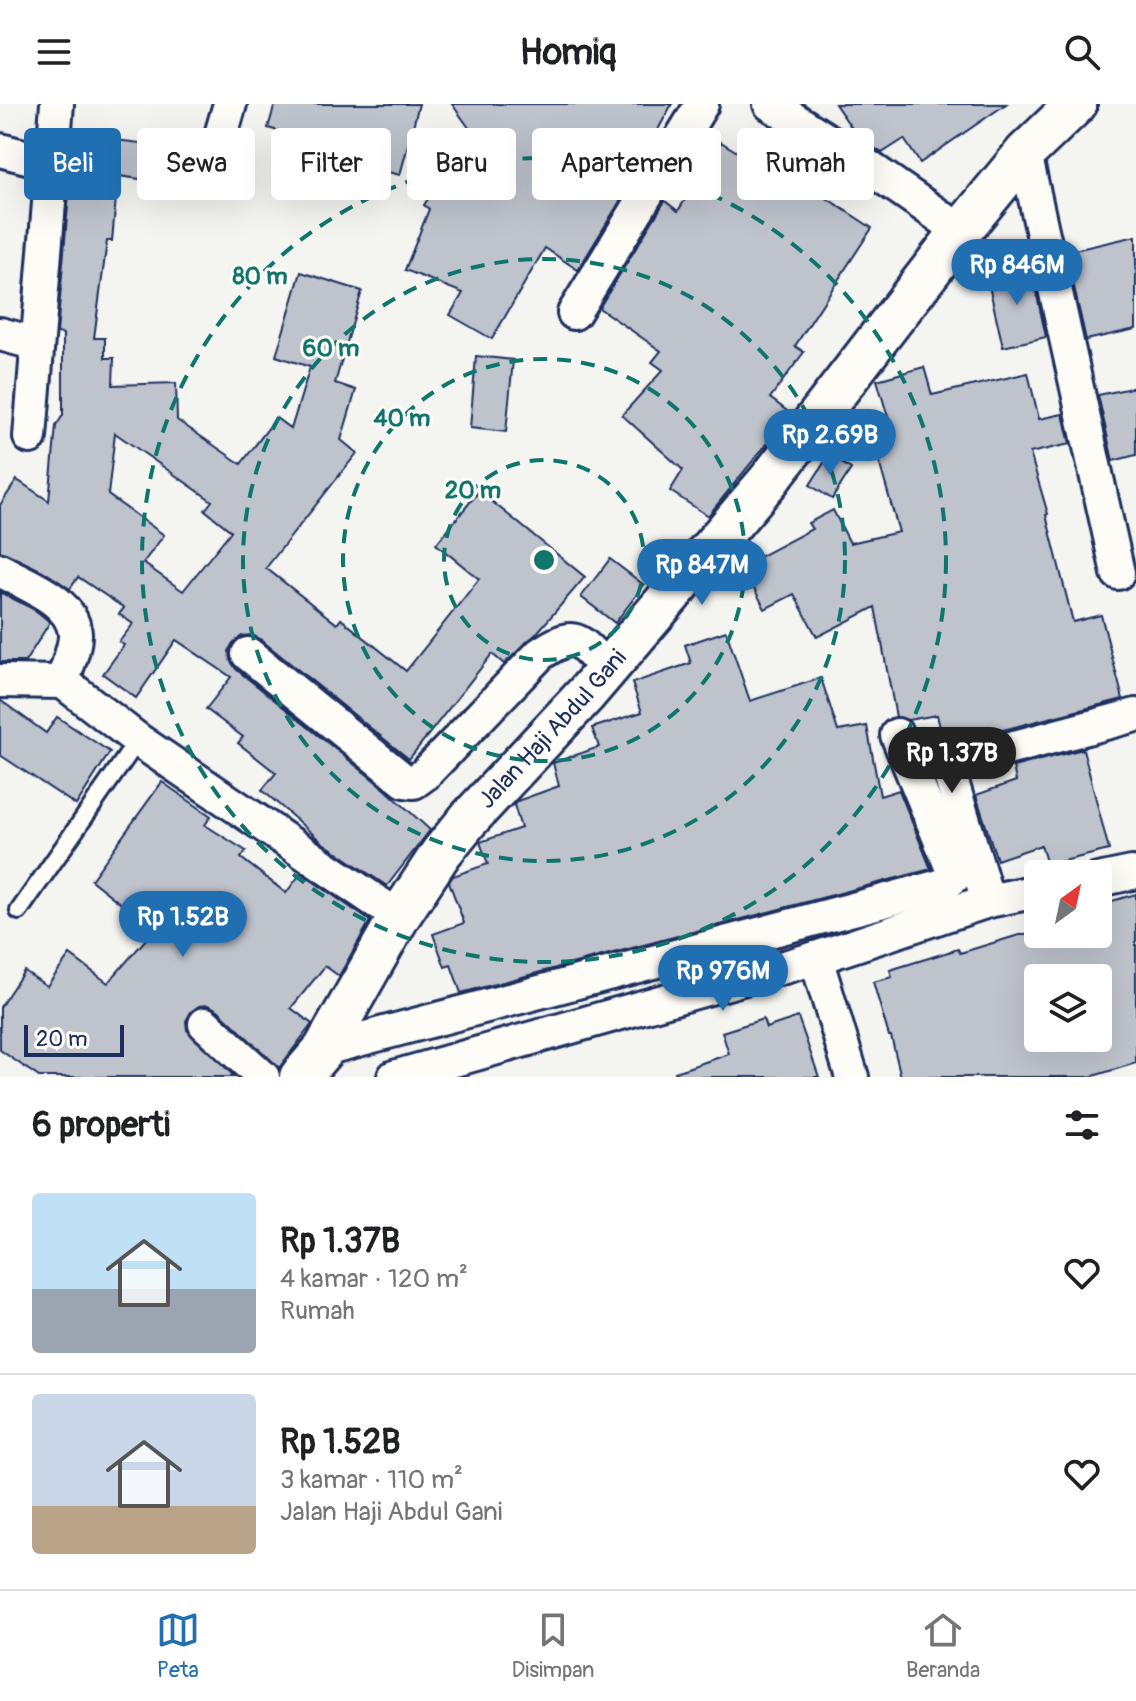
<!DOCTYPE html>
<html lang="id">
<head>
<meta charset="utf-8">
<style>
	:root { --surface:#fff; --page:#f2f2f2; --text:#202124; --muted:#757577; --line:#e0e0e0; --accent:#1f6fb2 }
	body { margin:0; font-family:Pangolin,sans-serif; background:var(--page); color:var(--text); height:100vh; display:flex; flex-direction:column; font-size:30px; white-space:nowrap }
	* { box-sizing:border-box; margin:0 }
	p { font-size:26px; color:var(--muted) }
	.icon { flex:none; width:44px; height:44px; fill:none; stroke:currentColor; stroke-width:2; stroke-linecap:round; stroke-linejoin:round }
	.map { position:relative; height:973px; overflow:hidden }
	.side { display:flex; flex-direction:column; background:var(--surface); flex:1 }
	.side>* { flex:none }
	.guide { position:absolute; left:24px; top:24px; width:1088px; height:72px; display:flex; gap:16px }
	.needle { width:52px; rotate:33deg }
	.fabs { position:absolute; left:1024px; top:756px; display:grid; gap:16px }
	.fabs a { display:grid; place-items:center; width:88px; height:88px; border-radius:8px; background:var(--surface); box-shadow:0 8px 32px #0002; font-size:40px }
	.scale { position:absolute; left:24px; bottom:20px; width:100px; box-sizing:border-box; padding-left:8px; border:4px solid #1b2f5e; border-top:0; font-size:22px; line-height:28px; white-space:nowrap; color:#1b2f5e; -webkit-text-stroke:6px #fdfcf7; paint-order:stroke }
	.price { position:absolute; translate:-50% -68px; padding:0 18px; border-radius:28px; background:var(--accent); color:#fff; font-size:26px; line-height:52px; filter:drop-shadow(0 2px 4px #0008) }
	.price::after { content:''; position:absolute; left:50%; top:48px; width:24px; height:18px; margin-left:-12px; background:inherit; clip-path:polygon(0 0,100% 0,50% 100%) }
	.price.selected { background:#222; color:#fff }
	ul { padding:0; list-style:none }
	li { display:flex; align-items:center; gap:24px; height:200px; padding:0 32px }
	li+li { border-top:2px solid var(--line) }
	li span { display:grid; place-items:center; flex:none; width:224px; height:160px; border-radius:8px; color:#555 }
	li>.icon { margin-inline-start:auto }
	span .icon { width:96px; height:96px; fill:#fffc; stroke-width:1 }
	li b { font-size:34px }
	h2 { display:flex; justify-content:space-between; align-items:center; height:96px; padding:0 32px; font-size:34px }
	.chip { padding:0 28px; border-radius:8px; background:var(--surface); box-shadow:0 8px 32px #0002; font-size:28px; line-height:72px }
	.chip.selected { background:var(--accent); color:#fff }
	header { display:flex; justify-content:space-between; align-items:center; height:104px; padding:0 32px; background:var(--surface); font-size:36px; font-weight:700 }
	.tab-bar { display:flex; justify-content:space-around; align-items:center; height:112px; border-top:2px solid var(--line); background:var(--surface); font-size:22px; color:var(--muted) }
	.tab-bar a { display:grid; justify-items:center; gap:4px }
	.tab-bar .selected { color:var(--accent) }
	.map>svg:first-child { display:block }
	.building { fill:#bfc3cc; stroke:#1b2f5e; stroke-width:2; fill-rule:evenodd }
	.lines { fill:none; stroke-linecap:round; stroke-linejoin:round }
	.service-casing { stroke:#1b2f5e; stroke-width:22 }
	.minor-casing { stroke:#1b2f5e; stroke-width:38 }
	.tertiary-casing { stroke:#1b2f5e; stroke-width:46 }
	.service { stroke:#fdfcf7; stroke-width:16 }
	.minor { stroke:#fdfcf7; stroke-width:32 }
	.tertiary { stroke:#fdfcf7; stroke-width:40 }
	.ring { fill:none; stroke:#0f766e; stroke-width:4; stroke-dasharray:14 10 }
	.labels { text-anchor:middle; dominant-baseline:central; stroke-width:6; stroke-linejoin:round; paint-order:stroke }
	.street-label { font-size:24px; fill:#1b2f5e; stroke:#fdfcf7 }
	.centre { fill:#0f766e; stroke:#fdfcf7; stroke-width:4 }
	.ring-label { font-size:24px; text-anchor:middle; font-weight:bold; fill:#0f766e; stroke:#fdfcf7; stroke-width:6; stroke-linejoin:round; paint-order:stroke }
</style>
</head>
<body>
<header><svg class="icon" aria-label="menu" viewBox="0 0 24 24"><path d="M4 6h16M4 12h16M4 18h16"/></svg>Homiq<svg class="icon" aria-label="search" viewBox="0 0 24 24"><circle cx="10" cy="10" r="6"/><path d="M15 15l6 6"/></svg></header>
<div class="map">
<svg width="1136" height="973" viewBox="0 0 1136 973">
	<rect width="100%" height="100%" fill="#f4f4f1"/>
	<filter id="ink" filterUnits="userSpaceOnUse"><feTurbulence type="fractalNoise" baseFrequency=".0125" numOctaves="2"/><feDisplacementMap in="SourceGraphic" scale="16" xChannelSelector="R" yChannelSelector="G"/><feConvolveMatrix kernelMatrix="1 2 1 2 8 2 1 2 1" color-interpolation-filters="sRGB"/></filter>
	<g filter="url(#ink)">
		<!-- building -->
		<g class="building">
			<path d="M275,0H419L400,71L330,53L322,79L286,67L293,31L268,24Z"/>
			<path d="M452,0H672L631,75L633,76L578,166L545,144L492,235L450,211L463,189L405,166L429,105L424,101L472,28Z"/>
			<path d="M835,0H1006L920,59L904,35L882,49L858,33Z"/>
			<path d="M74,31L174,43L169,79L118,72L112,137H107L94,234H105V254H114L113,281L176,279L177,316L241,360L276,314L291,325L310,263L276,252L301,168L362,187L335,279L356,286L341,336L357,349L266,464L337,520L341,515L406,567L479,475L436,440L479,387L585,473L536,530L504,560L492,550L409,655L260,535L252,531L242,532L233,539L229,546L230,556L236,565L385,685L430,726L387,782L323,739L262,686L276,669L238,639L243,633L206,605L231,573L176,536L136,594L103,570L124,541L119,538L133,520L119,510L124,504L78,473L70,485L43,467L0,447V401L17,376L49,397L56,322L63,311V230L57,229ZM115,329L212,397L205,406L231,427L183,487L143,459L164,431L108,391Z"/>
			<path d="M721,38L801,87L805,80L872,124L795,242L804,248L770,294L791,310L708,412L670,387L683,366L622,311L663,266L652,258L661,247L599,204L665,97L678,107Z"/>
			<path d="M1136,132V225L1086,236L1066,148Z"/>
			<path d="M1031,164L1046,233L1003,243L987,173Z"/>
			<path d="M476,252L513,256L506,328L470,324Z"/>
			<path d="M924,263L932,291L1028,269L1039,315L1063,310L1070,340L1030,349L1048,410L1046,411L1073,518L1101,511L1123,595L944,641L937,611L908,616L896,613L875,503L817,533L794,490L765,505L742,462L812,425L808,419L833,406L850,439L899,428L870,326L890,320L877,276Z"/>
			<path d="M1136,283V351L1113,357L1098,291Z"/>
			<path d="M829,351L851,365L832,395L810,381Z"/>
			<path d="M610,455L644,481L615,519L581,493Z"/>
			<path d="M0,488L35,506L50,518L25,558H0Z"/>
			<path d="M726,527L750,597L821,574L838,627L867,622L880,692L899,686L931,765L461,889L451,861L445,863L433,830L464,819L449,778L453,772L488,760L480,738L521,724L514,701L517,697L559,682L553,659L599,643L592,624L642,608L632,579L691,559L685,541Z"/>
			<path d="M0,596L46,629L57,613L110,648L76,701L0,651Z"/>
			<path d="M1083,645L1109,746L1047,761L1041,741L997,756L976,691L1016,677L1013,663Z"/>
			<path d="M162,678L211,712L205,721L246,747L241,754L286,789L301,769L370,817L339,872L325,862L291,904L312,920L279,964L218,906L208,901L199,902L191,908L186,917L187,926L235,973H39L0,946V903L24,867L47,882L70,851L108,879L154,826L91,776Z"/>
			<path d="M1136,790V959L1090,973H901L891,932H889L873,878L892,873L890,866L958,845L960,849L1019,831L1098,830V801ZM1038,874H1098V934H1038Z"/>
			<path d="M798,913L819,973H676L675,968L729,950L722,928L763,915L766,924Z"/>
		</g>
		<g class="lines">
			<defs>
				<path id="service" d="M19,807L138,636"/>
				<g id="minor">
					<path d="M770,0L854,53L961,127"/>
					<path d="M0,46L54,60"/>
					<path d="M1025,49L1118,469"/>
					<path d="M212,62L230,0"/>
					<path d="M574,209L702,0"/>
					<path d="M0,230L37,240"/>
					<path d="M30,333L57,0"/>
					<path d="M0,466C26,481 71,495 75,529C76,543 66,564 63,578L138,636L399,813"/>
					<path d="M248,550L405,677L414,678L425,670L540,550C577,525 578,536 607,565"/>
					<path d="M0,577L63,578"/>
					<path d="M1098,776L1132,769"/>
					<path d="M988,797L949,668L958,658L1136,611"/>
					<path d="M816,854L852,973"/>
					<path d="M205,920L263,973"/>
					<path d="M324,945L944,781L955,772L897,631"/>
					<path d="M394,973L816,854L988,797L1038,787"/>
				</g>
				<g id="tertiary">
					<path id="s1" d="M300,973L324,945L399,813L441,749L468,716L586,590L769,376L961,127L1025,49L1076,0"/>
				</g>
			</defs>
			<!-- service casing -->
			<use href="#service" class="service-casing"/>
			<!-- minor casing -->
			<use href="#minor" class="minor-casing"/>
			<!-- tertiary casing -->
			<use href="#tertiary" class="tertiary-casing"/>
			<!-- service -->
			<use href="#service" class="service"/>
			<!-- minor -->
			<use href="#minor" class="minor"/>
			<!-- tertiary -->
			<use href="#tertiary" class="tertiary"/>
		</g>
	</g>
	<!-- distance rings -->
	<g class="ring">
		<circle cx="544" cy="456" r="100"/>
		<circle cx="544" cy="456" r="201"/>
		<circle cx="544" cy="456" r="301"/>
		<circle cx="544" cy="456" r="402"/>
	</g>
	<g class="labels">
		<!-- street labels -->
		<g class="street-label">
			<text stroke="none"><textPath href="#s1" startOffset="432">Jalan Haji Abdul Gani</textPath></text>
		</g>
	</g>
	<circle cx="544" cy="456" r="12" class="centre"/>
	<g class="ring-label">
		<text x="260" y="180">80 m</text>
		<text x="331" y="252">60 m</text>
		<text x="402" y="322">40 m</text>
		<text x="473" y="394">20 m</text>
	</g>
</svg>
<div class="fabs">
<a><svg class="needle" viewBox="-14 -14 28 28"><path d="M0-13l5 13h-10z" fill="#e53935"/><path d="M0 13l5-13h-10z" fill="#757577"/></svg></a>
<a><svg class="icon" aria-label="layers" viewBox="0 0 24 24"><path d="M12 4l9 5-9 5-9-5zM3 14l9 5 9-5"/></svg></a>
</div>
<div class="scale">20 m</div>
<b class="price" style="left:1017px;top:203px">Rp 846M</b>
<b class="price" style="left:830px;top:373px">Rp 2.69B</b>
<b class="price" style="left:702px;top:503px">Rp 847M</b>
<b class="price selected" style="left:952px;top:691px">Rp 1.37B</b>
<b class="price" style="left:183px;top:855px">Rp 1.52B</b>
<b class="price" style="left:723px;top:909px">Rp 976M</b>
<div class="guide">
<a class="chip selected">Beli</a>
<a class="chip">Sewa</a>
<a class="chip">Filter</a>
<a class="chip">Baru</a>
<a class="chip">Apartemen</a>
<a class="chip">Rumah</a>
</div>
</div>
<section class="side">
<h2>6 properti<svg class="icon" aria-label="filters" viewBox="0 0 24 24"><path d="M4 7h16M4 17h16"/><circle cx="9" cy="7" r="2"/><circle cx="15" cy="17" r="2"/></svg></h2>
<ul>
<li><span style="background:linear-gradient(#bfe0f5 60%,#9aa5b1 0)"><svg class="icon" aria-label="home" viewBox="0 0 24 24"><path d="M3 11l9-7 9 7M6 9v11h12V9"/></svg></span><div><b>Rp 1.37B</b><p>4 kamar · 120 m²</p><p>Rumah</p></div><svg class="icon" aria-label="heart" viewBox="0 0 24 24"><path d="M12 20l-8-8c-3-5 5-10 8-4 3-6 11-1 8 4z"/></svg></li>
<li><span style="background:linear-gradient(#c9d6e8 70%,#b9a48a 0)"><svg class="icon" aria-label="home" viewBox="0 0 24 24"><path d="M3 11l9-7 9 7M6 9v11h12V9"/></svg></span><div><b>Rp 1.52B</b><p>3 kamar · 110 m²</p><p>Jalan Haji Abdul Gani</p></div><svg class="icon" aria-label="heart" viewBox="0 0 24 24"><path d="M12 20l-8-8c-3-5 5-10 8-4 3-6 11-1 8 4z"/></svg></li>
</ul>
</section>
<nav class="tab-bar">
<a class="selected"><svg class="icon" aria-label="map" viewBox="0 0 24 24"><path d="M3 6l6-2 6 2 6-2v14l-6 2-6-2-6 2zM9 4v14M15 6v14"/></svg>Peta</a>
<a><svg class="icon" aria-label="saved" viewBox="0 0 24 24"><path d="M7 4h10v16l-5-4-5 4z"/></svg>Disimpan</a>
<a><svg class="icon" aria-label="home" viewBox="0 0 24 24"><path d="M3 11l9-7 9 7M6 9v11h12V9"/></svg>Beranda</a>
</nav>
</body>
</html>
